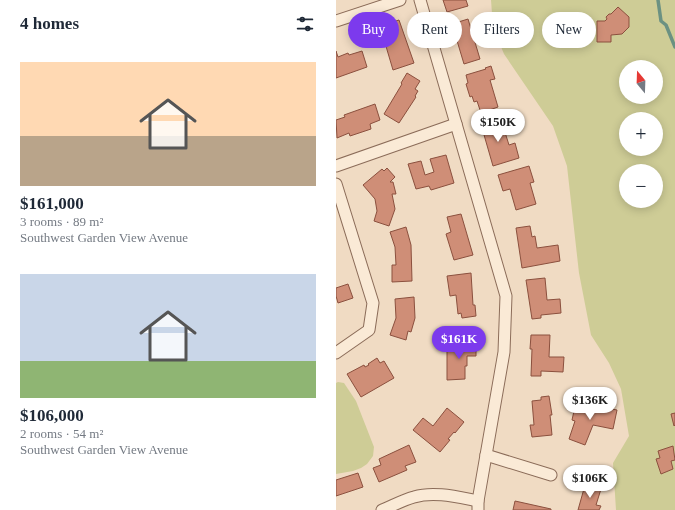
<!DOCTYPE html>
<html lang="en">
<head>
<meta charset="utf-8">
<style>
	:root { --surface:#fff; --page:#f6f6f7; --text:#1f2937; --muted:#747a83; --accent:#7c3aed }
	body { margin:0; font-family:Georgia,serif; background:var(--page); color:var(--text); height:100vh; display:flex; flex-direction:column; font-size:15px; white-space:nowrap }
	* { box-sizing:border-box; margin:0 }
	p { font-size:13px; color:var(--muted) }
	.icon { flex:none; width:22px; height:22px; fill:none; stroke:currentColor; stroke-width:2; stroke-linecap:round; stroke-linejoin:round }
	.map { position:relative; flex:1; overflow:hidden }
	.side { display:flex; flex-direction:column; background:var(--surface); width:336px }
	.side>* { flex:none }
	.banner { position:absolute; left:12px; top:12px; width:267px; height:36px; display:flex; gap:8px }
	.needle { width:26px; rotate:341deg }
	.fabs { position:absolute; left:283px; top:60px; display:grid; gap:8px }
	.fabs a { display:grid; place-items:center; width:44px; height:44px; border-radius:50%; background:var(--surface); box-shadow:0 2px 10px #0003; font-size:20px }
	.price { position:absolute; translate:-50% -34px; padding:0 9px; border-radius:14px; background:#fff; color:#222; font-size:13px; line-height:26px; filter:drop-shadow(0 1px 2px #0008) }
	.price::after { content:''; position:absolute; left:50%; top:24px; width:12px; height:9px; margin-left:-6px; background:inherit; clip-path:polygon(0 0,100% 0,50% 100%) }
	.price.active { background:var(--accent); color:#fff }
	ul { padding:0; list-style:none }
	li { display:grid; align-content:center; gap:8px; height:212px; padding:0 20px }
	li span { display:grid; place-items:center; height:124px; border-radius:0px; color:#555 }
	li>.icon { margin-inline-start:auto }
	span .icon { width:72px; height:72px; fill:#fffc; stroke-width:1 }
	li b { font-size:17px }
	h2 { display:flex; justify-content:space-between; align-items:center; height:48px; padding:0 20px; font-size:17px }
	.pill { padding:0 14px; border-radius:18px; background:var(--surface); box-shadow:0 2px 10px #0003; font-size:14px; line-height:36px }
	.pill.active { background:var(--accent); color:#fff }
	main { display:flex; flex:1; min-height:0 }
	.map>svg:first-child { display:block }
	.green { fill:#cecc96; fill-rule:evenodd }
	.lines { fill:none; stroke-linecap:round; stroke-linejoin:round }
	.stream { stroke:#6b9182; stroke-width:3.5 }
	.building { fill:#cf8e77; stroke:#8b503e }
	.minor-casing { stroke:#8b6c59; stroke-width:13 }
	.minor { stroke:#faead6; stroke-width:11 }
</style>
</head>
<body>
<main>
<section class="side">
<h2>4 homes<svg class="icon" aria-label="filters" viewBox="0 0 24 24"><path d="M4 7h16M4 17h16"/><circle cx="9" cy="7" r="2"/><circle cx="15" cy="17" r="2"/></svg></h2>
<ul>
<li><span style="background:linear-gradient(#ffd9b3 60%,#b9a48a 0)"><svg class="icon" aria-label="home" viewBox="0 0 24 24"><path d="M3 11l9-7 9 7M6 9v11h12V9"/></svg></span><div><b>$161,000</b><p>3 rooms · 89 m²</p><p>Southwest Garden View Avenue</p></div></li>
<li><span style="background:linear-gradient(#c9d6e8 70%,#8fb573 0)"><svg class="icon" aria-label="home" viewBox="0 0 24 24"><path d="M3 11l9-7 9 7M6 9v11h12V9"/></svg></span><div><b>$106,000</b><p>2 rooms · 54 m²</p><p>Southwest Garden View Avenue</p></div></li>
</ul>
</section>
<div class="map">
<svg width="339" height="510" viewBox="0 0 339 510">
	<rect width="100%" height="100%" fill="#f0dbc3"/>
	<!-- green -->
	<g class="green">
		<path d="M155,0H339V510H280L277,463L293,436L285,389L273,363L255,335L243,273L231,166L217,126L168,54L157,27ZM290,67H320V97H290ZM290,119H320V149H290ZM290,171H320V201H290Z"/>
		<path d="M2,382L8,383L20,401L38,447L37,456L31,464L25,468L17,471L0,474V383Z"/>
	</g>
	<g class="lines">
		<!-- stream -->
		<path class="stream" d="M322,0L325,21L330,25L339,47"/>
	</g>
	<!-- building -->
	<g class="building">
		<path d="M107,0H130L132,6L111,12Z"/>
		<path d="M282,7L293,17V27L286,34L275,35V42H261V21H269L271,19L270,17L273,14H275Z"/>
		<path d="M132,19L144,59L128,64L116,24Z"/>
		<path d="M63,20L78,63L57,70L44,26Z"/>
		<path d="M0,51L2,57L12,53L13,55L26,51L31,67L0,78Z"/>
		<path d="M155,66L159,79L154,80L162,107L145,113L141,101L138,102L136,96L134,97L130,84L132,83L130,75L150,69L149,68Z"/>
		<path d="M71,73L84,81L79,89L82,91L79,96L80,97L63,123L48,114L66,84L65,83Z"/>
		<path d="M39,104L44,120L34,124L35,129L14,136L13,133L1,138L0,120L9,117L8,115Z"/>
		<path d="M159,117L163,127L167,126L173,145L179,143L183,158L157,166L144,121Z"/>
		<path d="M110,155L118,183L95,190L93,186L80,189L72,164L85,161L89,175L98,172L94,159Z"/>
		<path d="M193,166L198,182L194,183L200,204L180,210L174,189L167,191L162,175Z"/>
		<path d="M51,168L59,177L54,182H57L60,194H56L59,209L53,226L38,221L41,211L39,199L27,185L46,169L48,171Z"/>
		<path d="M125,214L137,255L118,260L110,234L115,232L111,217Z"/>
		<path d="M194,226L196,237L199,236L201,248L222,245L224,261L186,268L180,228Z"/>
		<path d="M70,227L75,245L76,281L56,282V265H60L59,247L54,232Z"/>
		<path d="M135,273L137,305H139L140,316L126,318L125,313L122,314L120,295L114,296L111,276Z"/>
		<path d="M209,278L211,300L224,299L225,313L205,315V318L196,319L190,280Z"/>
		<path d="M12,284L17,298L2,303L0,296V288Z"/>
		<path d="M78,297L79,318L75,332L72,331L70,340L54,335L60,318L59,299Z"/>
		<path d="M195,335H214L213,357H228L227,372L205,371V376H195L196,349H194Z"/>
		<path d="M140,342V356H131V366H129V379L111,380V346L128,345V343Z"/>
		<path d="M41,358L44,363L48,361L58,378L25,397L11,374L28,365L29,367L33,365L32,364Z"/>
		<path d="M213,396L216,415H214L216,435L196,437L194,425H198L196,401L205,400V397Z"/>
		<path d="M240,402L281,410L277,429L257,425L249,445L233,439L239,421L236,420Z"/>
		<path d="M111,408L128,422L119,433L118,432L112,439L114,440L104,452L77,430L87,418L97,426Z"/>
		<path d="M339,413V425L338,426L335,414Z"/>
		<path d="M73,445L80,462L69,466L71,470L43,482L37,468L45,465L43,459Z"/>
		<path d="M337,446L339,460L335,461L337,469L325,474L320,459L324,458L322,451Z"/>
		<path d="M22,473L27,487L0,496V480Z"/>
		<path d="M249,485L265,489L260,505L265,506L263,510H242Z"/>
		<path d="M179,501L215,509V510H177Z"/>
	</g>
	<g class="lines">
		<defs>
			<g id="minor">
				<path d="M84,0L170,296L168,352L142,501V510"/>
				<path d="M0,21L64,0"/>
				<path d="M0,166L120,124"/>
				<path d="M0,184L37,303L33,330L0,353"/>
				<path d="M150,455L215,475"/>
				<path d="M46,510C56,506 67,500 78,497C98,491 121,497 142,501"/>
			</g>
		</defs>
		<!-- minor casing -->
		<use href="#minor" class="minor-casing"/>
		<!-- minor -->
		<use href="#minor" class="minor"/>
	</g>
</svg>
<div class="fabs">
<a><svg class="needle" viewBox="-14 -14 28 28"><path d="M0-13l5 13h-10z" fill="#e53935"/><path d="M0 13l5-13h-10z" fill="#747a83"/></svg></a>
<a>+</a>
<a>−</a>
</div>
<b class="price" style="left:162px;top:143px">$150K</b>
<b class="price active" style="left:123px;top:360px">$161K</b>
<b class="price" style="left:254px;top:421px">$136K</b>
<b class="price" style="left:254px;top:499px">$106K</b>
<div class="banner">
<a class="pill active">Buy</a>
<a class="pill">Rent</a>
<a class="pill">Filters</a>
<a class="pill">New</a>
</div>
</div>
</main>
</body>
</html>
